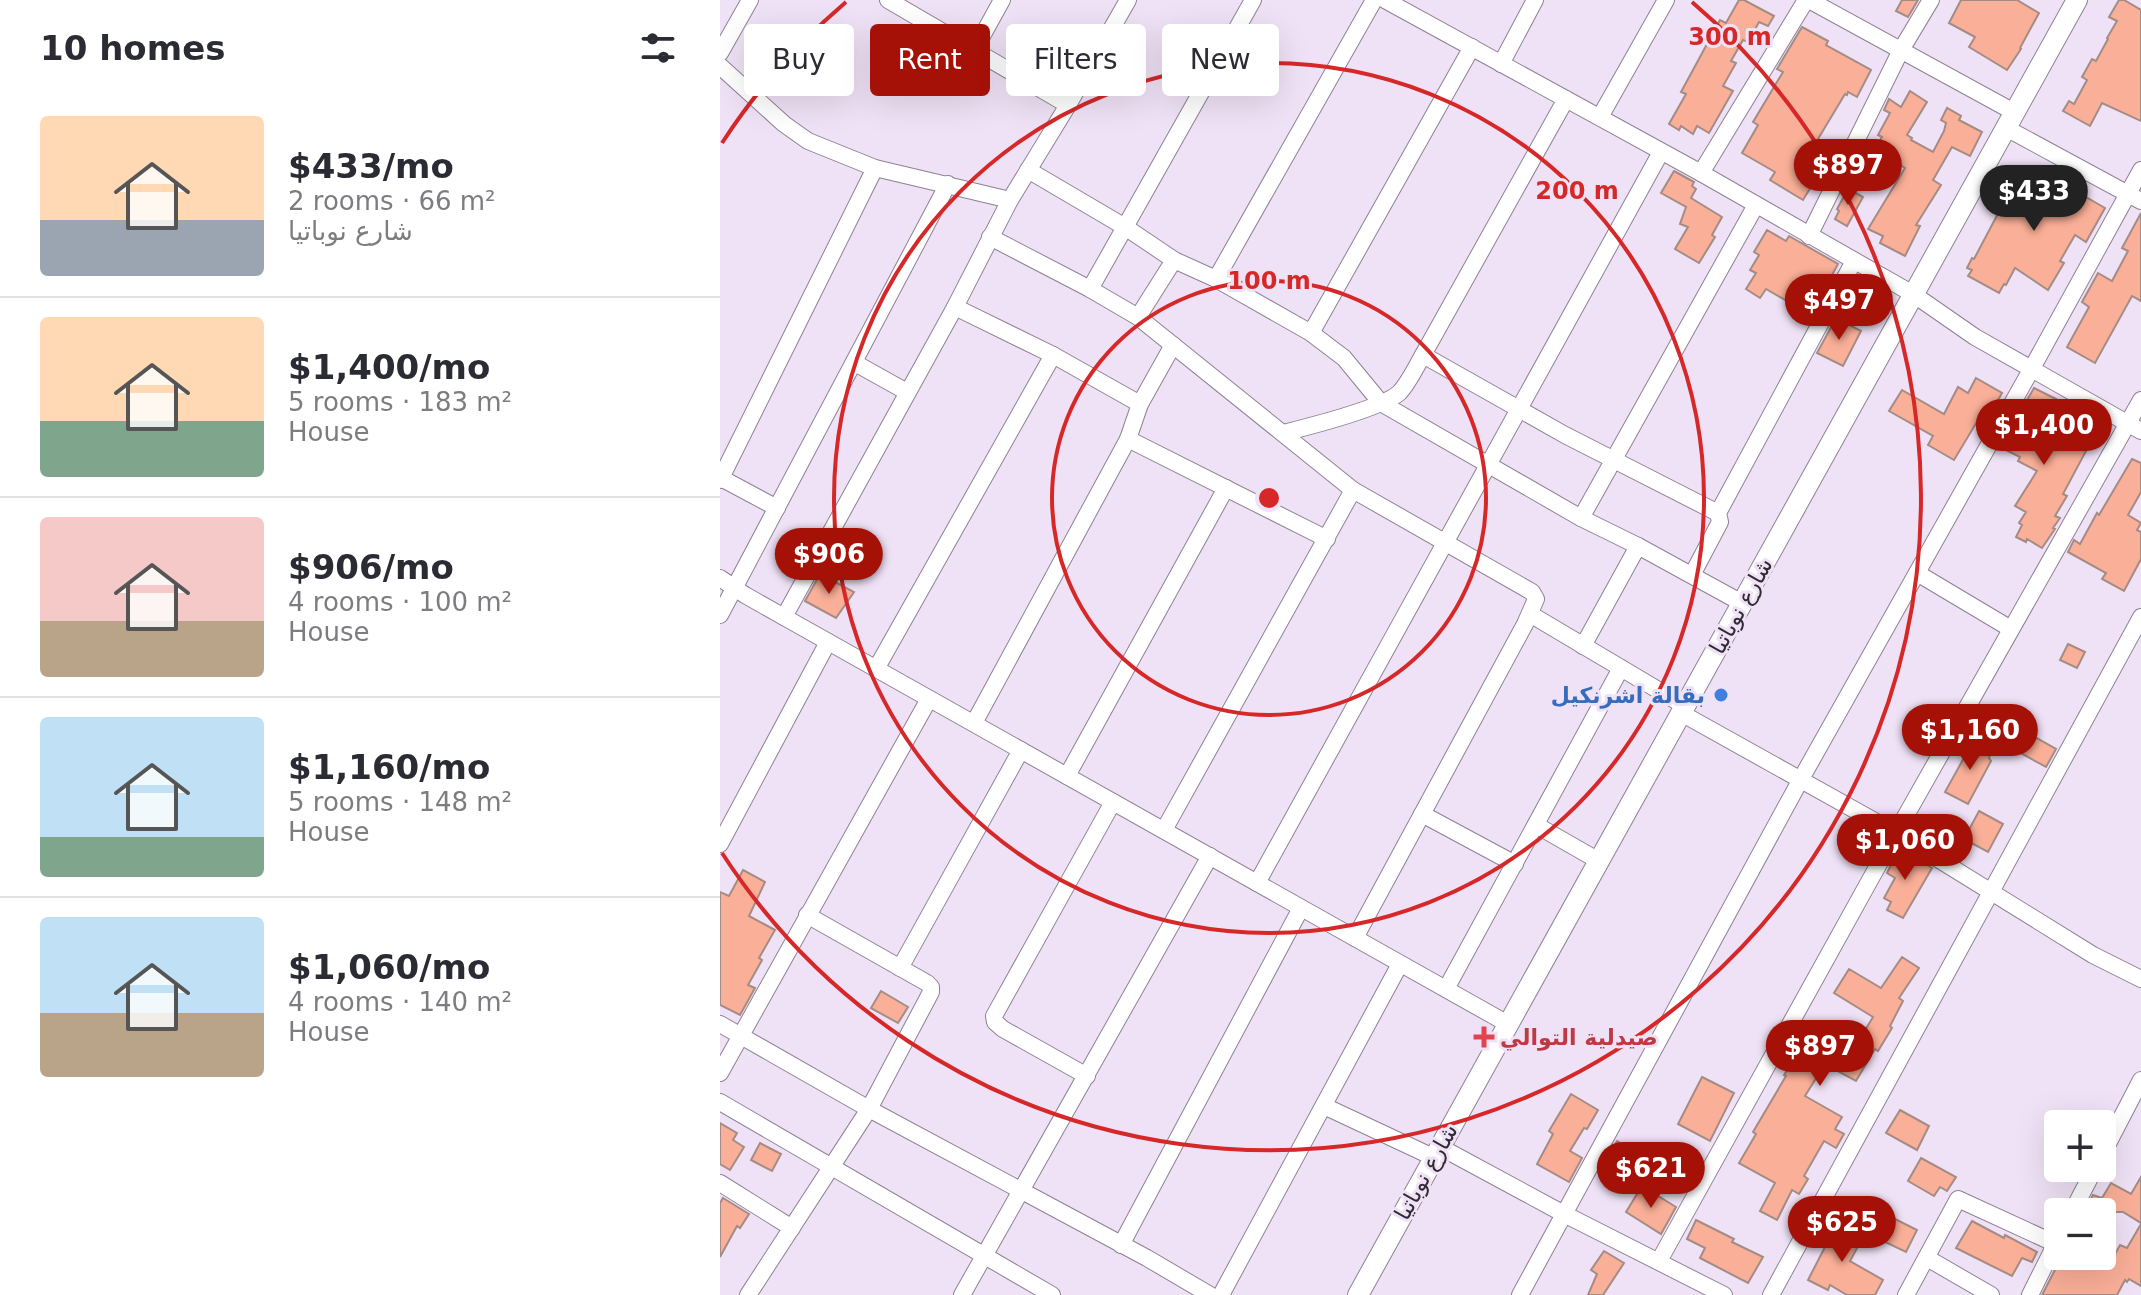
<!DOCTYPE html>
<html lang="en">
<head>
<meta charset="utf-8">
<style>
	:root { --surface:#fff; --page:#f2f2f3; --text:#2b2b33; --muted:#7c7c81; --line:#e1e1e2; --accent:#a51107 }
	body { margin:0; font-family:"DejaVu Sans",Cairo,sans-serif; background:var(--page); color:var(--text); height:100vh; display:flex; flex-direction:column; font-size:30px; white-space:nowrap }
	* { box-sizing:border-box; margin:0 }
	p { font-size:26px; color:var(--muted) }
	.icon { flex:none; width:44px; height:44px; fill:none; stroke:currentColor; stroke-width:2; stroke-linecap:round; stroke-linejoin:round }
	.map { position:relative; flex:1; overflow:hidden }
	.panel { display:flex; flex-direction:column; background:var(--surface); width:720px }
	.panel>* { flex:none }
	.guide { position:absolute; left:24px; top:24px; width:760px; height:72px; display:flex; gap:16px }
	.controls { position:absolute; left:1324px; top:1110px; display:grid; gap:16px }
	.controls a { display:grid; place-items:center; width:72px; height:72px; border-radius:8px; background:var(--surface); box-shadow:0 8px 32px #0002; font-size:40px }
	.price { position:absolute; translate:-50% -68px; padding:0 18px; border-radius:28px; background:var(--accent); color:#fff; font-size:26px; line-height:52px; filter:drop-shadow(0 2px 4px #0008) }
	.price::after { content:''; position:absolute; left:50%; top:48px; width:24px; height:18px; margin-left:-12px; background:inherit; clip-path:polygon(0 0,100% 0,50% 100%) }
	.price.current { background:#222; color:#fff }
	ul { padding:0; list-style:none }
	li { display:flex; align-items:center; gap:24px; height:200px; padding:0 40px }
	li+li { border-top:2px solid var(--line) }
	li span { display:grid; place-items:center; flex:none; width:224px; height:160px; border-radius:8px; color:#555 }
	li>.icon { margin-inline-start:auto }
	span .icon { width:96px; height:96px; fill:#fffc; stroke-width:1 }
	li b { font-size:34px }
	h2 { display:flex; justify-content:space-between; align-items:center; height:96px; padding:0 40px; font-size:34px }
	.chip { padding:0 28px; border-radius:8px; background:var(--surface); box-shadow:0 8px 32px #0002; font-size:28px; line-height:72px }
	.chip.current { background:var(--accent); color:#fff }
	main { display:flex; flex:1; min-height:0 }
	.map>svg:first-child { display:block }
	.building { fill:#faaf98; stroke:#a48c85; stroke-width:2 }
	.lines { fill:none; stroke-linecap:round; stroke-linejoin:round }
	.minor-casing { stroke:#8e8193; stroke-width:18 }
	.tertiary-casing { stroke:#8e8193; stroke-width:22 }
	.minor { stroke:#fff; stroke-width:16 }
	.tertiary { stroke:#fff; stroke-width:20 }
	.ring { fill:none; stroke:#d62828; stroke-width:4 }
	.shop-dot { fill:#3f7fe0; stroke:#f0e2f6; stroke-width:3 }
	.health-dot { fill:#e0444e; stroke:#f0e2f6; stroke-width:3 }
	.labels { text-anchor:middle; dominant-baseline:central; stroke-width:6; stroke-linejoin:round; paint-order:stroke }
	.street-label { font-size:22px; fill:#302a32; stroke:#f0e2f6 }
	.shop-label { font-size:22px; font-weight:bold; fill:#366cbe; stroke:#f0e2f6; text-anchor:end }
	.health-label { font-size:22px; font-weight:bold; fill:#be3a42; stroke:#f0e2f6; text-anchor:start }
	.centre { fill:#d62828; stroke:#f0e2f6; stroke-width:4 }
	.ring-label { font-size:24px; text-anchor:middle; font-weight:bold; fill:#d62828; stroke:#f0e2f6; stroke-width:6; stroke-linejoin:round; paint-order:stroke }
</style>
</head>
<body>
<main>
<section class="panel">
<h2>10 homes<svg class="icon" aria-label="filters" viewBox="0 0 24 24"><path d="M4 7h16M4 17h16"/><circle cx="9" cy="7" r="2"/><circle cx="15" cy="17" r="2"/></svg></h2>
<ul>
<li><span style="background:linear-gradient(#ffd9b3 65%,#9aa5b1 0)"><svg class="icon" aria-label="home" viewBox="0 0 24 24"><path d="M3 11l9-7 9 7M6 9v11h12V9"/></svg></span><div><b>$433/mo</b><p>2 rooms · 66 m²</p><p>شارع نوباتيا</p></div></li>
<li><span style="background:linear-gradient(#ffd9b3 65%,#7fa58c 0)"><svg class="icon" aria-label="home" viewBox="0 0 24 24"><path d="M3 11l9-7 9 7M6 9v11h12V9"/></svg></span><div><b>$1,400/mo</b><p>5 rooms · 183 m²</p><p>House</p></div></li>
<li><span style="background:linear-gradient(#f6c9c9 65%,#b9a48a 0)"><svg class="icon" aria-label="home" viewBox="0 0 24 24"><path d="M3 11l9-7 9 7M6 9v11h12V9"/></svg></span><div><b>$906/mo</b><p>4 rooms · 100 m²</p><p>House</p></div></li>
<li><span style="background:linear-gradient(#bfe0f5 75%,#7fa58c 0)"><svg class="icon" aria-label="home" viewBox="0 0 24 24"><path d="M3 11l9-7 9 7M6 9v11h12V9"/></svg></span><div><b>$1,160/mo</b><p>5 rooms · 148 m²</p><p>House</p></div></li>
<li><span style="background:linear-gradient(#bfe0f5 60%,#b9a48a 0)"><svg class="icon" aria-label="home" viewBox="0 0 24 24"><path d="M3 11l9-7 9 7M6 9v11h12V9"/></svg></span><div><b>$1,060/mo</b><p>4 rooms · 140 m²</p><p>House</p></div></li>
</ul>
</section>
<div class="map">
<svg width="1421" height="1295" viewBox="0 0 1421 1295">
	<rect width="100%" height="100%" fill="#f0e2f6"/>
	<!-- building -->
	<g class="building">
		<path d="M1019,0H1024L1054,16L1048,26L1039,22L1028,42L1023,40L1011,61L1016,63L1003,86L1013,91L989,133L977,126L973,134L961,126L959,130L949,124L966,94L961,92L1000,20L1006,23Z"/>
		<path d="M1182,0H1198L1188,17L1176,11Z"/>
		<path d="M1241,0H1297L1319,13L1300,48L1301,49L1287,70L1249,47L1255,37L1229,23Z"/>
		<path d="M1399,0H1404L1421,10V121L1382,103L1370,126L1343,111L1349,101L1354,104L1367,80L1362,77L1372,59L1376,61L1388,39L1387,38L1397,21L1389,17Z"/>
		<path d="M1082,27L1108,41L1106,45L1151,70L1137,97L1128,92L1127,95L1125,94L1086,159L1102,169L1083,200L1050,180L1055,172L1022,153L1038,125L1033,122L1063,72L1057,69Z"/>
		<path d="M1190,91L1207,102L1187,135L1192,138L1191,140L1213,152L1224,131L1226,123L1221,120L1227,108L1241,116L1239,120L1262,132L1250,156L1232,147L1213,180L1221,185L1196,225L1200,226L1185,256L1160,243L1163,236L1148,229L1185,168L1154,150L1162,137L1158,135L1170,113L1164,110L1169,99L1181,107Z"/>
		<path d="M954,171L974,182L972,186L976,189L971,198L1002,217L992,235L995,237L979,263L955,249L968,227L960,224L966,207L941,193Z"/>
		<path d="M1321,171L1385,208L1366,242L1355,235L1340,261L1344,263L1328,290L1295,268L1286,285L1284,284L1279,293L1248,276L1252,270L1247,268L1252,258L1254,259L1291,189L1301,195L1312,177L1316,179Z"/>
		<path d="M1128,189L1143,197L1127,226L1115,219L1119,211L1117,209Z"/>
		<path d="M1421,213V301L1412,296L1375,363L1347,347L1369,307L1362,302L1378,273L1392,281L1408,251L1402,248Z"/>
		<path d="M1047,230L1066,241L1069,236L1118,264L1105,288L1094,281L1079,308L1046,289L1040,298L1026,289L1036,273L1030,270L1039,255L1034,252Z"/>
		<path d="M1116,318L1141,331L1123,366L1097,353Z"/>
		<path d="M1256,378L1282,393L1265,424L1258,420L1234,460L1208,445L1213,436L1169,411L1182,390L1224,414L1238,387L1248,393Z"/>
		<path d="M1314,388L1336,399L1316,436L1337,447L1351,423L1374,436L1343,494L1347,496L1335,516L1340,518L1333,528L1335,529L1322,548L1307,539L1306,542L1296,537L1302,525L1299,523L1306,512L1295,506L1317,471L1298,461L1300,457L1280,447Z"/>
		<path d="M1412,459L1421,463V492L1408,515L1421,523L1417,530L1421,532V559L1404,591L1382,579L1386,573L1348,552L1354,540L1360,544L1377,513L1379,515Z"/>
		<path d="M100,574L134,592L116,618L85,601Z"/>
		<path d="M1348,644L1365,652L1357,668L1340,660Z"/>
		<path d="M1297,727L1336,749L1326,767L1286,745Z"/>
		<path d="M1255,738L1272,750L1269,758L1271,761L1248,804L1225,792Z"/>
		<path d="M1259,811L1283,824L1268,852L1244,839Z"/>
		<path d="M1180,848L1212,868L1183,918L1167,910L1171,902L1164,898L1175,878L1167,873Z"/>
		<path d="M23,870L45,882L29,916L55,930L39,958L42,960L28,985L35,988L20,1015L0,1005V892L9,896Z"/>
		<path d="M1182,957L1199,968L1179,998L1183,1001L1170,1026L1172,1028L1158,1051L1155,1049L1136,1081L1105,1064L1085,1096L1122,1117L1115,1129L1124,1134L1116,1148L1104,1141L1084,1176L1088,1179L1079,1194L1072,1190L1057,1220L1040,1211L1055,1183L1019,1163L1036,1134L1033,1132L1066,1076L1064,1075L1098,1022L1136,1045L1153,1017L1114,993L1129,969L1161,988Z"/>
		<path d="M161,991L188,1007L178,1023L151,1008Z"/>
		<path d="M982,1077L1014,1093L990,1141L958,1124Z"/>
		<path d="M851,1094L878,1110L867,1129L864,1128L850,1151L862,1158L849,1182L817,1164L833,1134L829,1131Z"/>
		<path d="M1180,1110L1209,1126L1197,1150L1166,1133Z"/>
		<path d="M0,1123L17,1133L13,1140L24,1147L10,1170L0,1164Z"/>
		<path d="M897,1141L929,1159L917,1181L899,1172L902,1166L893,1161L895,1159L889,1155Z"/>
		<path d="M40,1143L61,1154L52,1171L31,1160Z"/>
		<path d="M1201,1158L1236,1177L1227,1191L1220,1187L1214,1196L1188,1181Z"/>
		<path d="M1421,1177V1223L1403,1212H1364L1373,1195L1382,1198L1391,1183L1411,1194Z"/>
		<path d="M922,1186L956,1207L941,1234L906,1212Z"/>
		<path d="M3,1198L29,1214L20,1228L17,1226L0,1257V1203Z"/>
		<path d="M1163,1213L1197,1230L1186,1252L1142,1231L1150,1214L1160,1219Z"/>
		<path d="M976,1220L1014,1239L1012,1242L1043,1257L1028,1283L980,1258L985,1248L967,1239Z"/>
		<path d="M1109,1220L1142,1239L1130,1261L1163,1280L1155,1295H1127L1110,1285L1108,1290L1088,1280L1106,1245L1098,1240Z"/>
		<path d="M1252,1221L1284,1238L1285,1235L1317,1252L1312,1262L1302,1258L1292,1276L1236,1248Z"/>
		<path d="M1421,1224V1286L1409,1279L1407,1282L1405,1280L1397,1295H1322L1337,1266L1342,1269L1349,1256H1394L1400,1245L1407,1248Z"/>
		<path d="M884,1251L904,1263L883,1295H868L877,1274L871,1270Z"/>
	</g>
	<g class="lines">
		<defs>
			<g id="minor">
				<path d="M168,0L348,105"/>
				<path d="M665,0L981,173L1193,294L1255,337L1421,431"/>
				<path d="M1089,0L1294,112"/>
				<path d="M255,49L282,0"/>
				<path d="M0,53L30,0"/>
				<path d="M781,64L815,0"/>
				<path d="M0,66L64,124L88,141L155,168L290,200"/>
				<path d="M880,117L946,0"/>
				<path d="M1286,128L1421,201"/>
				<path d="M308,170L405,227L533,0"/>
				<path d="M981,173L1086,0"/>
				<path d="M1089,236L1181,50L1211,0"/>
				<path d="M270,237L370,289L418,317L633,490L812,592L816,599L805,624L635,938"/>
				<path d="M496,279L654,0"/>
				<path d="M370,289L405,227L454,260L496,279L591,333L624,358L661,403L861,518L918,546L1022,603"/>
				<path d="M235,307L333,355L420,404"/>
				<path d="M418,317L454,260"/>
				<path d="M591,333L752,47"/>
				<path d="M703,355L845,435L998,513"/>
				<path d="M135,363L187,392"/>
				<path d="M563,433C587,427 664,408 680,392C689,382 696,367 703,355L846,99"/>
				<path d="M408,439L607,539"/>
				<path d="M1,478L57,508"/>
				<path d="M0,480L155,168"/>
				<path d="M861,518L1036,205"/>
				<path d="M1197,573L1291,629"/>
				<path d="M972,575L1000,522L998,513L1134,261"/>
				<path d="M0,578L25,595L64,617L788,1024"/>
				<path d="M810,614L965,706"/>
				<path d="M0,615L228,184"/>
				<path d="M64,617L235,307L290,200L348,105L408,0"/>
				<path d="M863,646L918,546"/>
				<path d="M156,669L333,355"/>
				<path d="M961,713L1176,833L1373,955L1421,979"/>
				<path d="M254,723L408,439L420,404L453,345"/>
				<path d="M347,776L506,488"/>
				<path d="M702,814L795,864"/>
				<path d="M816,825L879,861"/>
				<path d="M444,830L633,490"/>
				<path d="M0,844L108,642"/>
				<path d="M537,883C671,639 808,396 941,152"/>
				<path d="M180,968L301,750"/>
				<path d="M726,989L901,668"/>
				<path d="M0,1024L149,1109L427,1258L490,1295"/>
				<path d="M0,1073L209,699"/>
				<path d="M367,1076L283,1029L275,1022L274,1016L393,802"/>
				<path d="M0,1102L332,1295"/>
				<path d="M604,1106L715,1158"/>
				<path d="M720,1147L844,1214L1004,1295"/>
				<path d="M1382,1155L1421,1080"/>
				<path d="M0,1183L72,1228"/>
				<path d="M1352,1212L1375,1168"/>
				<path d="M401,1245L581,908"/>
				<path d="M1207,1258L1271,1295"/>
				<path d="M939,1261L1176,833L1421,400"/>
				<path d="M28,1295L149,1109L211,992V987L207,983L87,915"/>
				<path d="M242,1295L490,856"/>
				<path d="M501,1295L680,964"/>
				<path d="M800,1295L1081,779L1311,370L1421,170"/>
				<path d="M1051,1295L1421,617"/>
				<path d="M1186,1295L1238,1199L1336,1244"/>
				<path d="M1310,1295L1338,1239"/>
			</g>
			<path id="tertiary" d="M638,1295L1357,0"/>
		</defs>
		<!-- minor casing -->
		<use href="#minor" class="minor-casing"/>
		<!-- tertiary casing -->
		<use href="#tertiary" class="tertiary-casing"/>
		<!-- minor -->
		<use href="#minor" class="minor"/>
		<!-- tertiary -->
		<use href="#tertiary" class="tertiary"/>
	</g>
	<!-- distance rings -->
	<g class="ring">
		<circle cx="549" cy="498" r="217"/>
		<circle cx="549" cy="498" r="435"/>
		<path d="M2 143A652 652 0 0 1 126 2M972 2A652 652 0 1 1 2 853"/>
	</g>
	<!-- markers -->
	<circle class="shop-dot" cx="1001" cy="695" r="8"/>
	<path class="health-dot" d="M760 1025h8v8h8v8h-8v8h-8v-8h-8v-8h8z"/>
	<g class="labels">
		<!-- street labels -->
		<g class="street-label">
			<text transform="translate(1021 606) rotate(-61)">شارع نوباتيا</text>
			<text transform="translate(706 1172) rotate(-61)">شارع نوباتيا</text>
		</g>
		<!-- shop labels -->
		<g class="shop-label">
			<text x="985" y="695">بقالة اشرنكيل</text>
		</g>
		<!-- health labels -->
		<g class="health-label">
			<text x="780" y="1037">صيدلية التوالي</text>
		</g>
	</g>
	<circle cx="549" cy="498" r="12" class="centre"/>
	<g class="ring-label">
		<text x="1010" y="45">300 m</text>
		<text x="857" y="199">200 m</text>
		<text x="549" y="289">100 m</text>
	</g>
</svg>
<div class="controls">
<a>+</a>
<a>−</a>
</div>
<b class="price" style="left:1128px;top:207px">$897</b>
<b class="price current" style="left:1314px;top:233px">$433</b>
<b class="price" style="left:1119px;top:342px">$497</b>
<b class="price" style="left:1324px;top:467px">$1,400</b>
<b class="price" style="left:109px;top:596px">$906</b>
<b class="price" style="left:1250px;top:772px">$1,160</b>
<b class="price" style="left:1185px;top:882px">$1,060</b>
<b class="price" style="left:1100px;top:1088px">$897</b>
<b class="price" style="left:931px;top:1210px">$621</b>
<b class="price" style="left:1122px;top:1264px">$625</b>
<div class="guide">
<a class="chip">Buy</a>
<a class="chip current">Rent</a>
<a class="chip">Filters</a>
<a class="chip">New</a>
</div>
</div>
</main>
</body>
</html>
